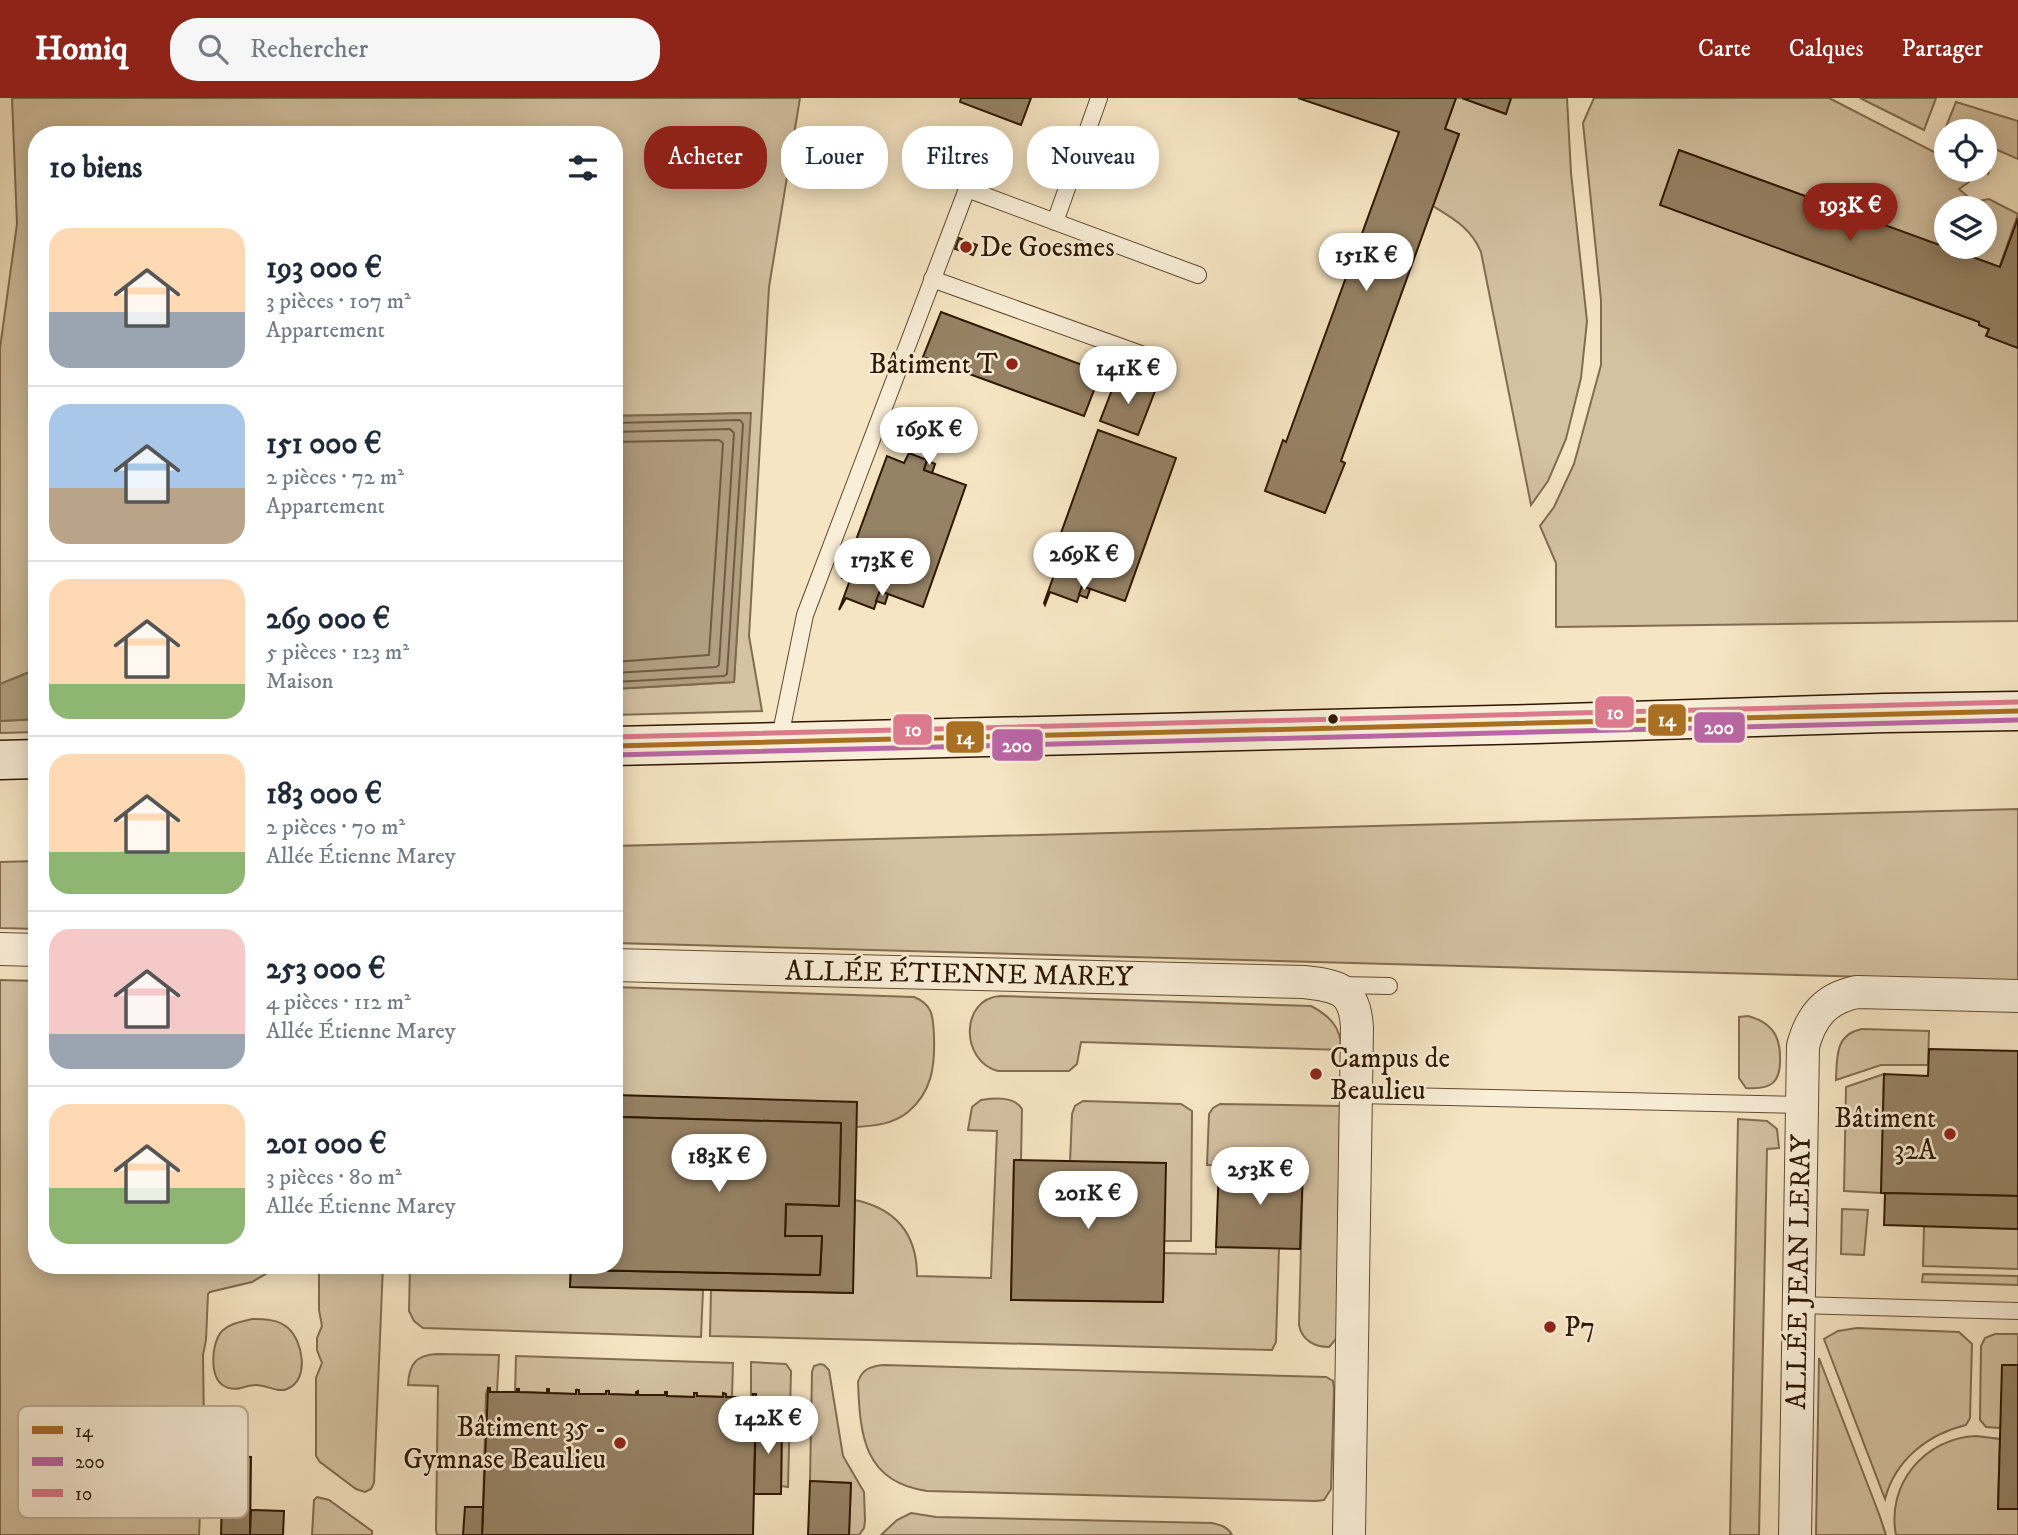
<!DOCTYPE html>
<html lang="fr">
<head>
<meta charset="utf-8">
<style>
	:root { --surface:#fff; --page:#f6f6f7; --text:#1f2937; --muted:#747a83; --line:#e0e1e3; --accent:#8f2418 }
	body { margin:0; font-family:"IM FELL DW Pica",serif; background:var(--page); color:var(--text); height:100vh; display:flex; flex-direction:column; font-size:26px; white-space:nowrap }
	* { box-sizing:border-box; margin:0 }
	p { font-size:23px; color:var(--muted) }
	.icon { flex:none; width:38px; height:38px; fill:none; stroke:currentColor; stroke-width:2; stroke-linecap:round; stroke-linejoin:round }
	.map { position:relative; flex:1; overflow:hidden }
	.sheet { position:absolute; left:28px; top:28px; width:595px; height:1148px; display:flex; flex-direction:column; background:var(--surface); border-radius:28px; box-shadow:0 4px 18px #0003 }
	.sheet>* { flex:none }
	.top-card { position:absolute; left:644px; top:28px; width:665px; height:63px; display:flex; gap:14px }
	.tools { position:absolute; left:1934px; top:21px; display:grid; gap:14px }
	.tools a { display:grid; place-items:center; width:63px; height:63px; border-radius:50%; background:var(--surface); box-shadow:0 4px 18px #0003; font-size:35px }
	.price { position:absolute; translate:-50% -60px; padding:0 16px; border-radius:24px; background:#fff; color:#222; font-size:23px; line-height:46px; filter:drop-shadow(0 2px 4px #0008) }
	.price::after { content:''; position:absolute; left:50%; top:42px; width:21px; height:16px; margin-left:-10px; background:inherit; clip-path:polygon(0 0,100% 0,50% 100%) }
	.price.active { background:var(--accent); color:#fff }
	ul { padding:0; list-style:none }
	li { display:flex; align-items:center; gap:21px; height:175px; padding:0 21px }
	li+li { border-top:2px solid var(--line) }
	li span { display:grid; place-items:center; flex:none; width:196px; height:140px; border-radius:21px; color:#555 }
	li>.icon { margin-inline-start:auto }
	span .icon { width:84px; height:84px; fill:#fffc; stroke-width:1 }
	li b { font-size:30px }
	h2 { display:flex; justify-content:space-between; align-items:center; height:84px; padding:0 21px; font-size:30px }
	.chip { padding:0 24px; border-radius:28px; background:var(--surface); box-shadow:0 4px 18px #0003; font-size:24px; line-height:63px }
	.chip.active { background:var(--accent); color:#fff }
	header { display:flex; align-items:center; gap:42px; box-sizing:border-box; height:98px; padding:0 35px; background:var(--accent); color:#fff }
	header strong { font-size:33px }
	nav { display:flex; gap:38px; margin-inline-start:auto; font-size:24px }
	.search { width:490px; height:63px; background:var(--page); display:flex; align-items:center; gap:18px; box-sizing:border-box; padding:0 24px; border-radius:28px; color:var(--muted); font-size:26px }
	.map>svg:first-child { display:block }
	.green { fill:#d4c2a2; stroke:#826c51; stroke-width:2; fill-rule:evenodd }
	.water { fill:#b29f81; stroke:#7e694d; stroke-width:2 }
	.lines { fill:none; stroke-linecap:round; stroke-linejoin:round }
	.shore { stroke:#705b40; stroke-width:2 }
	.building { fill:#968265; stroke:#2f1700; stroke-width:2 }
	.service-casing { stroke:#614a31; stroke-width:18 }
	.minor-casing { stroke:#614a31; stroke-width:34 }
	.secondary-casing { stroke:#2f1700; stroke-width:41 }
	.service { stroke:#f9eed8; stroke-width:16 }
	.minor { stroke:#f9eed8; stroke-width:32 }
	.secondary { stroke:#f9eed8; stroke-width:38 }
	.bus-1-casing { stroke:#f9eed8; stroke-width:10 }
	.bus-2-casing { stroke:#f9eed8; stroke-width:10 }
	.bus-3-casing { stroke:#f9eed8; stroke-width:10 }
	.bus-1 { stroke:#a96f23; stroke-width:5 }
	.bus-2 { stroke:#ba67a6; stroke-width:5 }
	.bus-3 { stroke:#dc7a8d; stroke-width:5 }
	.poi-dot { fill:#8f2418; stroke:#f9eed8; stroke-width:2.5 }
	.bus-dot { fill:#2f1700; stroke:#f9eed8; stroke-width:2.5 }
	.labels { text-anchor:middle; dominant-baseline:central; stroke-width:5; stroke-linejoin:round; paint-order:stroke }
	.poi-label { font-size:28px; fill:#2f1700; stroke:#f9eed8; text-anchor:start }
	.street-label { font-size:28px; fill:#2f1700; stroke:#f9eed8 }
	.key { fill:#f9eed8; stroke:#bcae97; stroke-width:2 }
	.key-label { font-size:19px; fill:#2f1700 }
	.line-badge { stroke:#f9eed8; stroke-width:2.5 }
	.badge-label { font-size:19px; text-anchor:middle; font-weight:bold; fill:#fff }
</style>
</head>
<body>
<header>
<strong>Homiq</strong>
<div class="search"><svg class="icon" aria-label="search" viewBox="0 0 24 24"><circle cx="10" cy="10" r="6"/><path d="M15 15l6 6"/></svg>Rechercher</div>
<nav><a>Carte</a><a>Calques</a><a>Partager</a></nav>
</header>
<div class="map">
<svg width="2018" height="1437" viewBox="0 0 2018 1437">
	<rect width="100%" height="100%" fill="#f6e5c3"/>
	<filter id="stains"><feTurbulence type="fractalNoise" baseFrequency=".00286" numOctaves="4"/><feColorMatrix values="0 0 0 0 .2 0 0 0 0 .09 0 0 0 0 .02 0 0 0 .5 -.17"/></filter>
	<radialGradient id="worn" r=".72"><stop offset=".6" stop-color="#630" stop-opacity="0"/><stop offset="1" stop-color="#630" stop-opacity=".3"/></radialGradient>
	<!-- green -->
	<g class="green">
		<path d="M12,0H800L769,189L749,538L762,613L614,617V591L734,584L750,315L614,318V37H37V571L0,586V250L17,126Z"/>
		<path d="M1456,0H1462L1505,16L1511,0H1567L1571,75L1587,223L1581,280L1566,341L1548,383L1531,407L1481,154C1471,130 1454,121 1433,108L1459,36L1445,31Z"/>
		<path d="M1594,0H1829L1946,60V72H1961L1969,84L1959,91L1974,104L1989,101L2018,116L1979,227L1989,231L1986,237L2018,250V523L1556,529V465L1540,428L1554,409L1574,366L1601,267V202L1583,25ZM1946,110H1984V149H1946Z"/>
		<path d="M1860,0H1936L1924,32Z"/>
		<path d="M1956,4L2018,23V61L1995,51L1988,77L1989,66L1985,63L1984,33H1946V44L1941,41Z"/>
		<path d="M37,621V634L0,635V623Z"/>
		<path d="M2018,711V883L614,845V748Z"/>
		<path d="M37,763V831L0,830V764Z"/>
		<path d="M0,882L37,883V1167H281L252,1184L210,1194L208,1196L206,1242L203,1257L204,1332L199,1437H0Z"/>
		<path d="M614,889L914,899C934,907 933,920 934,939C935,968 932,994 908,1014C893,1026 875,1028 856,1029L614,997Z"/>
		<path d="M1000,898L1311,908C1330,918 1342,930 1341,952L1081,944L1077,966L1069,973H998C960,963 960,901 1000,898Z"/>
		<path d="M1748,918C1770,924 1780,936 1780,959C1781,984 1772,992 1746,990L1739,980V919Z"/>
		<path d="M1862,931L1929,933L1928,967H1881L1836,982C1837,959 1835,936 1862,931Z"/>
		<path d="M1884,976L1881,1095L1844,1093L1846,989Z"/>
		<path d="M981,1002C995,1000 1014,998 1022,1011L1021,1062H1014L1011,1202L1163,1204L1164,1155L1216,1156V1149L1279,1150L1276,1244L1272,1252L710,1238L711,1192L852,1195L855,1102C897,1111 917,1136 917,1178L991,1180L997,1033L968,1032L972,1009Z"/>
		<path d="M1083,1003L1181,1006L1192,1013L1191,1143H1164L1165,1065L1070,1064L1072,1016L1075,1008Z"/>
		<path d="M1220,1006L1340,1008L1337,1240L1329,1249C1314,1249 1302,1242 1299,1227L1303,1069L1207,1067L1209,1016L1213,1010Z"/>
		<path d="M1738,1021L1767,1023L1777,1031L1779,1050L1767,1051L1759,1437H1730Z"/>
		<path d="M1842,1111L1868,1112L1864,1157L1841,1156Z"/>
		<path d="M1924,1128L2018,1131V1171L1923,1168Z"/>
		<path d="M322,1167H383L374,1385L371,1391L365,1394L356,1391L320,1364L316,1358V1280L322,1265L317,1252V1240L322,1228L319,1212V1175L323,1172Z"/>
		<path d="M410,1167H571L570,1189L703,1192L701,1239L423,1230L414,1223L409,1213Z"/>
		<path d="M1923,1176L2018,1178V1187L1922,1184Z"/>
		<path d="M252,1221C264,1221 278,1221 288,1230C303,1243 310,1282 287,1291C277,1295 267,1287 256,1287C245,1287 235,1295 224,1288C209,1279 211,1245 222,1233C230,1225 241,1224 252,1221Z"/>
		<path d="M1857,1230L1959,1234L1972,1246L1970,1320L1966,1327C1928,1336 1895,1362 1885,1401L1824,1241L1838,1233Z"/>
		<path d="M1995,1236H2018V1267L2000,1330L1986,1329L1980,1322L1981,1248L1985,1240Z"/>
		<path d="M437,1256L499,1257L497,1294H490L488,1290L486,1296L483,1409L463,1437H437L436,1432L438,1288L408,1287C409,1266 416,1257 437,1256Z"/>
		<path d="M516,1258L733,1265L732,1299L697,1298L696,1295H694V1299L667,1298L665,1294V1297H638V1293L636,1297L609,1296L608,1293L606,1296H579L577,1292L576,1296L549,1295L547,1291V1295L519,1294L518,1291L515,1294Z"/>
		<path d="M1819,1260L1879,1416L1886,1437H1816Z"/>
		<path d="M751,1264L786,1266L791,1273L788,1389L781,1388L782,1321L756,1319V1296H753L751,1299Z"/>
		<path d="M820,1266L824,1267L829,1272L843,1358L864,1394L865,1423L864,1430L859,1437H849L851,1385L810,1383L812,1274L814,1268Z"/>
		<path d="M884,1267L1326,1279L1333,1283L1334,1290L1331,1391L1324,1402L1316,1403L927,1393C864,1384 860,1338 858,1284C862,1271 871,1268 884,1267Z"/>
		<path d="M1976,1338L2000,1341L1998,1410L2018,1411V1437H1896C1886,1386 1925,1340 1976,1338Z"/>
		<path d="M317,1399L329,1402L372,1433V1437H312L314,1402Z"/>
		<path d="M911,1415L936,1419L1212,1425C1221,1427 1228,1429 1232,1437H881L897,1422Z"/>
	</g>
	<!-- water -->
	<g class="water">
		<path d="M751,315L734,584L614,591V318Z"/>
		<path d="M37,571V621L0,623V586Z"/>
	</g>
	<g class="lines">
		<!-- shore -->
		<g class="shore">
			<path d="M614,325L740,322L743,326L727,576L724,578L614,584"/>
			<path d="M614,334L730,331L734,335L719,567L716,569L614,575"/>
			<path d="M614,344L719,342L723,345L709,557L614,564"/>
		</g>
	</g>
	<!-- building -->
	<g class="building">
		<path d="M961,0H1031L1021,27L960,4Z"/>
		<path d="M1298,0H1456L1445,31L1459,36L1341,363L1345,365L1325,415L1265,393L1283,342L1286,344L1399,34Z"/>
		<path d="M1462,0H1511L1506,16Z"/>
		<path d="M1679,52L2000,169L2018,120V250L1986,238L1989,231L1979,227V224L1660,107Z"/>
		<path d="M959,140L977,147L973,157L955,151Z"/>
		<path d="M941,214L1101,274L1084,318L923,259Z"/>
		<path d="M1101,274L1117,279L1113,289L1097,283Z"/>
		<path d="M1117,279L1155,293L1138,337L1100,323Z"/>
		<path d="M1098,332L1176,360L1125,503L1082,488L1077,504L1050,494L1045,507L1044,505L1054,477L1047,474Z"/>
		<path d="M909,355L927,362L924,372L966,387L923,509L880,493L874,511L846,500L839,512L850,482L842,480L887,358L904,365Z"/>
		<path d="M927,362L935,366L932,375L924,372Z"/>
		<path d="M1082,488L1090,491L1087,500L1079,497Z"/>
		<path d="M880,493L888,496L885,506L876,503Z"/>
		<path d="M1929,951L2018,953V1098L1881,1095L1884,976L1928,978Z"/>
		<path d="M614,997L857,1004L853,1195L570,1189L571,1167H581V1172L820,1177L822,1138H785L786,1106L839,1108L841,1025L621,1019V1017H614Z"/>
		<path d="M614,1017H621V1019L841,1025L839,1108L786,1106L785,1138H822L820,1177L581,1172V1167H614Z"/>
		<path d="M1014,1062L1166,1065L1163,1204L1011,1202Z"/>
		<path d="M1219,1067L1303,1068L1300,1151L1216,1149Z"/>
		<path d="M1885,1095L2018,1098V1131L1884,1127Z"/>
		<path d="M2002,1267H2018V1411H1998Z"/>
		<path d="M488,1290H490V1294H517V1291H519V1294L547,1295V1291H549V1295L576,1296V1292H579V1296H606V1293H609V1296L636,1297V1294L638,1293V1297H665V1294H667V1298L694,1299V1295H697V1298L723,1299V1295L726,1296V1299H753V1296H756L753,1437H482Z"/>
		<path d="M756,1319L782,1320L781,1396H754Z"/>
		<path d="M223,1358L251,1359L250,1437H221Z"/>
		<path d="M810,1383L851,1385L849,1437H808Z"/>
		<path d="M465,1409H483L482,1437H463Z"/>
		<path d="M251,1412L284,1413L283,1437H250Z"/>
	</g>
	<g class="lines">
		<defs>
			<g id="service">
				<path d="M1055,124L1099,0"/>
				<path d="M932,181L1166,265"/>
				<path d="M779,644L805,517L967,91L1198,177"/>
				<path d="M1339,887L1389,888"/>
				<path d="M1357,997L1803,1007"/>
				<path d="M1797,1207L2018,1213"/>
			</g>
			<g id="minor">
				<path d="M0,851L37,852"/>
				<path d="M614,867L1304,884C1339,888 1355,891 1357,930L1349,1437"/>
				<path d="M1795,1437L1803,948C1811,918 1826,900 1857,894L2018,898"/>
			</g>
			<g id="secondary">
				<path d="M614,648L1535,626L1885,615L2018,613"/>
				<path d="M0,662L37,661"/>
			</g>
		</defs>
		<!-- service casing -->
		<use href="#service" class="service-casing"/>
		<!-- minor casing -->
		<use href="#minor" class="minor-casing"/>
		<!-- secondary casing -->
		<use href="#secondary" class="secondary-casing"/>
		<!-- service -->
		<use href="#service" class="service"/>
		<!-- minor -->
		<use href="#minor" class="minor"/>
		<!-- secondary -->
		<use href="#secondary" class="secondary"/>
		<defs>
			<path id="bus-1" d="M614,648L2018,613"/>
			<path id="bus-2" d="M614,657L2018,622"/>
			<path id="bus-3" d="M614,639L2018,604"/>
		</defs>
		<!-- bus-1 casing -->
		<use href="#bus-1" class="bus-1-casing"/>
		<!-- bus-2 casing -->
		<use href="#bus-2" class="bus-2-casing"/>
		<!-- bus-3 casing -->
		<use href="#bus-3" class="bus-3-casing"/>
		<!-- bus-1 -->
		<use href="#bus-1" class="bus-1"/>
		<!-- bus-2 -->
		<use href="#bus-2" class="bus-2"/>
		<!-- bus-3 -->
		<use href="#bus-3" class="bus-3"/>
	</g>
	<!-- markers -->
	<g class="poi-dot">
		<circle cx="966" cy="149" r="7"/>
		<circle cx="1012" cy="266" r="7"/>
		<circle cx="1316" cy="976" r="7"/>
		<circle cx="1950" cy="1036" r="7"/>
		<circle cx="1550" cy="1229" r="7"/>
		<circle cx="620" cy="1345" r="7"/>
	</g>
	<circle class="bus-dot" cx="1333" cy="621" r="6"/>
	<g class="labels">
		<!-- poi labels -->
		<g class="poi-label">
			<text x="980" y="149">De Goesmes</text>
			<text x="998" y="266" text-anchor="end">Bâtiment T</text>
			<text x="1330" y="960">Campus de<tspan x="1330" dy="32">Beaulieu</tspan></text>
			<text x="1936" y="1020" text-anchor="end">Bâtiment<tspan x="1936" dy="32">32A</tspan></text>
			<text x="1564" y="1229">P7</text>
			<text x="606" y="1329" text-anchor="end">Bâtiment 35 -<tspan x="606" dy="32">Gymnase Beaulieu</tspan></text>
		</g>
		<!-- street labels -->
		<g class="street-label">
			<text transform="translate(959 876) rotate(1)">ALLÉE ÉTIENNE MAREY</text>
			<text transform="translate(1799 1174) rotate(-89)">ALLÉE JEAN LERAY</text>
		</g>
	</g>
	<!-- legend -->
	<rect x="18" y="1308" width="230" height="112" rx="10" class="key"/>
	<rect x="32" y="1328" width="31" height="8" fill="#a96f23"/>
	<rect x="32" y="1359" width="31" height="9" fill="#ba67a6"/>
	<rect x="32" y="1391" width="31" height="8" fill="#dc7a8d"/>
	<g class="key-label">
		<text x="75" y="1339">14</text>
		<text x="75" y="1370">200</text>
		<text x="75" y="1402">10</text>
	</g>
	<g class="line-badge">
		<rect x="1594" y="597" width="41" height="34" rx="7" fill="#dc7a8d"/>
		<rect x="1647" y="605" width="40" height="34" rx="7" fill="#a96f23"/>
		<rect x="1693" y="613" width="53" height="33" rx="7" fill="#ba67a6"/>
		<rect x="892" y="615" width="41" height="33" rx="7" fill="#dc7a8d"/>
		<rect x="945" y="622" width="40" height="34" rx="7" fill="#a96f23"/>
		<rect x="991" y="630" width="53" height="34" rx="7" fill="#ba67a6"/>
	</g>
	<g class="badge-label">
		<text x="1615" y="621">10</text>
		<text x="1667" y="628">14</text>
		<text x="1719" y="636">200</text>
		<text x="913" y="638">10</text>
		<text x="965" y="646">14</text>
		<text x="1017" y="654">200</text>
	</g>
	<rect width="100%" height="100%" filter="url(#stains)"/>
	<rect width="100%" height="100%" fill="url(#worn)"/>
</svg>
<div class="tools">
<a><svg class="icon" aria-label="locate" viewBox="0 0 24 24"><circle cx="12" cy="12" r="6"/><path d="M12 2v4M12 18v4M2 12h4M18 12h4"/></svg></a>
<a><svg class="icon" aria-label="layers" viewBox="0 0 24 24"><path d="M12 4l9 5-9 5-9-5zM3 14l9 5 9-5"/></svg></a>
</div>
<b class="price active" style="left:1850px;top:145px">193K €</b>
<b class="price" style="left:1366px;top:195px">151K €</b>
<b class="price" style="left:1128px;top:308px">141K €</b>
<b class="price" style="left:929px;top:369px">169K €</b>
<b class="price" style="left:1084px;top:494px">269K €</b>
<b class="price" style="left:882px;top:500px">173K €</b>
<b class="price" style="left:719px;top:1096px">183K €</b>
<b class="price" style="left:1260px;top:1109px">253K €</b>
<b class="price" style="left:1088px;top:1133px">201K €</b>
<b class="price" style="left:768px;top:1358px">142K €</b>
<div class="top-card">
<a class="chip active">Acheter</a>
<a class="chip">Louer</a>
<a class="chip">Filtres</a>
<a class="chip">Nouveau</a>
</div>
<section class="sheet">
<h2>10 biens<svg class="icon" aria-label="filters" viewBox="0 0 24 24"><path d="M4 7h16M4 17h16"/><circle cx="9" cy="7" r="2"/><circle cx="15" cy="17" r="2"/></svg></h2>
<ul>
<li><span style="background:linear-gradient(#ffd9b3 60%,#9aa5b1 0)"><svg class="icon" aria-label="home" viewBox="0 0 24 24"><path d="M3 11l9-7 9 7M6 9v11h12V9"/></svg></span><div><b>193 000 €</b><p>3 pièces · 107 m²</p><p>Appartement</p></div></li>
<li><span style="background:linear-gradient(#a9c7e8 60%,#b9a48a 0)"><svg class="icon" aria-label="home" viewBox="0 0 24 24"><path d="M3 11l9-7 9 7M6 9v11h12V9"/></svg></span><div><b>151 000 €</b><p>2 pièces · 72 m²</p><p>Appartement</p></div></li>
<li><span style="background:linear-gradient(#ffd9b3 75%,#8fb573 0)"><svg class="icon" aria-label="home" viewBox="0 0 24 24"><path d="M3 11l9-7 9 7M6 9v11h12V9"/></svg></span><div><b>269 000 €</b><p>5 pièces · 123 m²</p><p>Maison</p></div></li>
<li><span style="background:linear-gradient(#ffd9b3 70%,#8fb573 0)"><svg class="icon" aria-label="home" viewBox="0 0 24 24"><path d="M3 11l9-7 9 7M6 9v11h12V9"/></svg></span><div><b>183 000 €</b><p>2 pièces · 70 m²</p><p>Allée Étienne Marey</p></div></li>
<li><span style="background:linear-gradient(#f6c9c9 75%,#9aa5b1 0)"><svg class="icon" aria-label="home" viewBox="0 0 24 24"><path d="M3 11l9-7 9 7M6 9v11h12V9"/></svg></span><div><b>253 000 €</b><p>4 pièces · 112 m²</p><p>Allée Étienne Marey</p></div></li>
<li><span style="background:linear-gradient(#ffd9b3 60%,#8fb573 0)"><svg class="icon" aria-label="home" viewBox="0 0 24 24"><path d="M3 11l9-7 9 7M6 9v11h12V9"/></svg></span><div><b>201 000 €</b><p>3 pièces · 80 m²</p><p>Allée Étienne Marey</p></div></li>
</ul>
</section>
</div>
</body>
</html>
